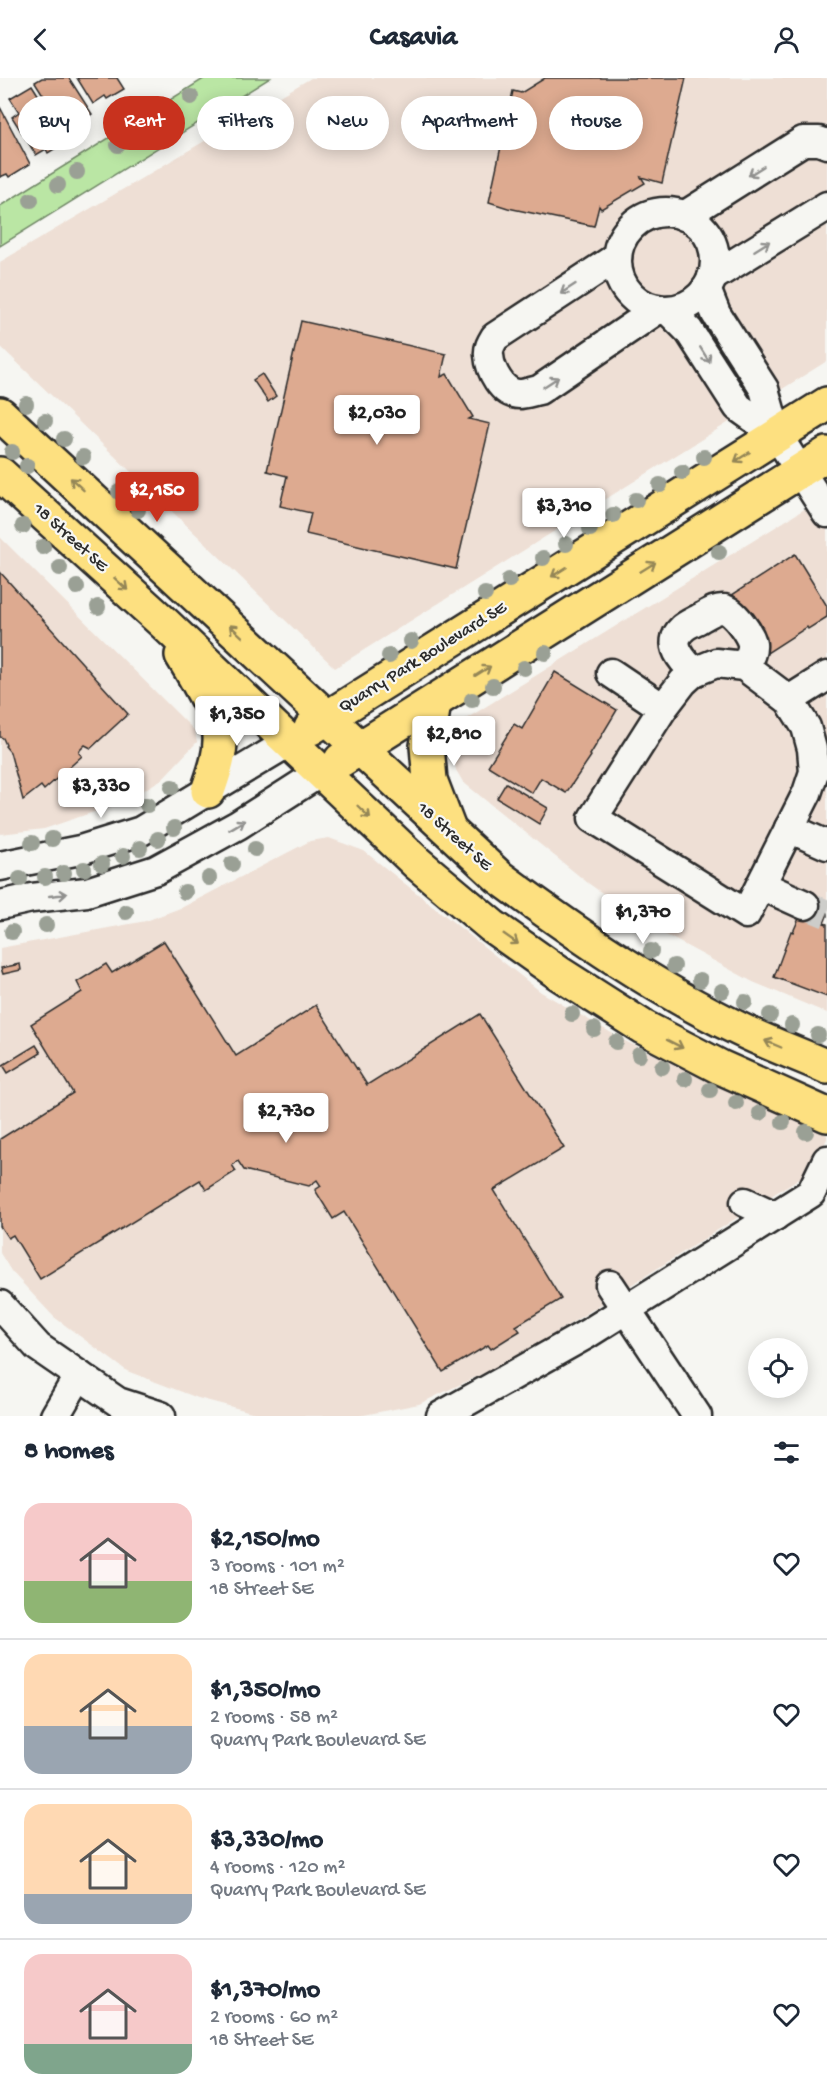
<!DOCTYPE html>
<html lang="en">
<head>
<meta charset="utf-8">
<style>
	:root { --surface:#fff; --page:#f2f2f3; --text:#1f2937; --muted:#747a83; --line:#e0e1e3; --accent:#c8321e }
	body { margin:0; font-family:"Gochi Hand",sans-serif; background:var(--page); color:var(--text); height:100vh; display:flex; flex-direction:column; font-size:22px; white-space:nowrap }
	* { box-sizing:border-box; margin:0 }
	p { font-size:20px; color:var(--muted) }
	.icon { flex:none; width:33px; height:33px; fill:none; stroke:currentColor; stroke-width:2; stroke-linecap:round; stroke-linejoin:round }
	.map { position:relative; height:1338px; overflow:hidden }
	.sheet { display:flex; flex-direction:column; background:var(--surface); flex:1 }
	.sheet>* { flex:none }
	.banner { position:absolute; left:18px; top:18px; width:792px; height:54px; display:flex; gap:12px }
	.buttons { position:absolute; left:748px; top:1260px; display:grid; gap:12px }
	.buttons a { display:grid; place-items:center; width:60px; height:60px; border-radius:50%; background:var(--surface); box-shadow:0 3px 15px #0003; font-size:30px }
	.price { position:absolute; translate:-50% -51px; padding:0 14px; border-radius:6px; background:#fff; color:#222; font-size:20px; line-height:39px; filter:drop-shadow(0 2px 3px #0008) }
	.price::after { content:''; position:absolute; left:50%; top:36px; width:18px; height:14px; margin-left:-9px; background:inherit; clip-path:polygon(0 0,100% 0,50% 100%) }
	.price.active { background:var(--accent); color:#fff }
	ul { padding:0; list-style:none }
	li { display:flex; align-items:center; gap:18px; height:150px; padding:0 24px }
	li+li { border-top:2px solid var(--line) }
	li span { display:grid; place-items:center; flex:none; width:168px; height:120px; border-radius:18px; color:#555 }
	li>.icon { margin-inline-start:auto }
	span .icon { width:72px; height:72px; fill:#fffc; stroke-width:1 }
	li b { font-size:26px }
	h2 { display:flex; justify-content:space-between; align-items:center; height:72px; padding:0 24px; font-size:26px }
	.tag { padding:0 21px; border-radius:27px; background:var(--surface); box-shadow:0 3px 15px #0003; font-size:21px; line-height:54px }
	.tag.active { background:var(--accent); color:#fff }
	header { display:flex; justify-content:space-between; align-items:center; height:78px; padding:0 24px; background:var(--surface); font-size:27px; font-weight:700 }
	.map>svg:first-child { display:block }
	.built { fill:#eedfd5 }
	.green { fill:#bae6a4; stroke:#728868; stroke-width:1.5 }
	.building { fill:#ddaa90; stroke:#2b2b2b; stroke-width:1.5 }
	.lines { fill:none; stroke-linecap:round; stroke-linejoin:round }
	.minor-tunnel { stroke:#cdcdca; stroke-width:28; stroke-dasharray:28 14; stroke-linecap:butt }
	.minor-casing { stroke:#2b2b2b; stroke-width:33 }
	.major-casing { stroke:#2b2b2b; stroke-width:38 }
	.minor { stroke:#f6f6f2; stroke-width:28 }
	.major { stroke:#fde080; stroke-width:33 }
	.tree { fill:#9aa095 }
	.oneway { stroke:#90908e }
	.oneway2 { stroke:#948656 }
	.labels { text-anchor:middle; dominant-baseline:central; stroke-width:4.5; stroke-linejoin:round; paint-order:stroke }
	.street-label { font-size:18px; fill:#2b2b2b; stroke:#f6f6f2 }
</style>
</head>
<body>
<header><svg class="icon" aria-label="back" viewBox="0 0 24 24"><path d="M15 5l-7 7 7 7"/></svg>Casavia<svg class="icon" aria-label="person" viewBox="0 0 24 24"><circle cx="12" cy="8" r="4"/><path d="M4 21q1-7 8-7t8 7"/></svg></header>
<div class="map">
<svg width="827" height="1338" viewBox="0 0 827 1338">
	<rect width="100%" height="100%" fill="#f6f6f2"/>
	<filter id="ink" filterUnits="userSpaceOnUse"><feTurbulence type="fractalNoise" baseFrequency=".0167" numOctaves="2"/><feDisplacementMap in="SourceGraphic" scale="12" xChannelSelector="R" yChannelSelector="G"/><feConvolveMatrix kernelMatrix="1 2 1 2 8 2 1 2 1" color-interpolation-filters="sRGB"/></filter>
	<g filter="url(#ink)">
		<!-- built -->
		<g class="built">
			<path d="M311,0H827V283L335,590L0,268V184Z"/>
			<path d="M827,417V935L753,904L646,846L588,805L463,704L456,692L451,657L461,644Z"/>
			<path d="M0,459L195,653L197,664L162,701L126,723L44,751L0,756Z"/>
			<path d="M329,760L364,773L541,914L627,964L827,1057V1061L809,1094L518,1279L419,1326L359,1338H267L198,1320L127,1293L54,1239L11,1193L0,1175V870L146,843L183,829L310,763Z"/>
		</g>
		<!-- green -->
		<path class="green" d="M205,0H270L0,168V128Z"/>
		<!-- building -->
		<g class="building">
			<path d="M42,0H69L92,36L66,53L35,4Z"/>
			<path d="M77,0H117L124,11L107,21L105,18L93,26Z"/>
			<path d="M545,0H686L662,105L641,99L645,105L601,131L599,128L594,148L508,130L489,124L513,13L521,15Z"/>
			<path d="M32,7L67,63L48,75L46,71L36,77L12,39L19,34L10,20Z"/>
			<path d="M0,29L30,86L9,99L7,96L0,99Z"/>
			<path d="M301,243L446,276L441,299L447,296L473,339L469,341L490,346L456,491L306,456L311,435L280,428L287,398L267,393Z"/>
			<path d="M262,296L276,318L268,324L253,302Z"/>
			<path d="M795,476L827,528V539L808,551L807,549L767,575L732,517Z"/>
			<path d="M0,494L128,636L91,670L85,667L80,672L79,675L82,678L44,712L41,708L23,722L10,674L5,668L6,667L3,660L0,659Z"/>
			<path d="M555,594L617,632L590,677L591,678L566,715L541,700L532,715L488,688L514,646L522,651Z"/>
			<path d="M506,705L548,730L539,746L497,720Z"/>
			<path d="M813,819L827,825V838L824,845L827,846V919L774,899L791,853L793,854L808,820Z"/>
			<path d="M164,863L236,978L316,927L367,1007L480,936L564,1070L494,1112L561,1221L516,1248L520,1253L510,1259L491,1271L488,1267L443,1294L344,1134L333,1141L315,1112L321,1108L317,1102L309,1108L244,1092L238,1083L232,1087L236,1093L206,1112L200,1102L40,1201L13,1157L8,1160L0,1148V1061L73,1015L31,946L82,914L77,904L106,886L112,895Z"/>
			<path d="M20,886L21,892L3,896L1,890Z"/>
			<path d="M36,967L41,975L8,995L3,987Z"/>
		</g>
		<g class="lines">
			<!-- minor-tunnel -->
			<path class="minor-tunnel" d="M805,827L827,836"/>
			<defs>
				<g id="minor">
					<circle cx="666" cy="183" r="49"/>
					<path d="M684,138L803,63H819L827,66"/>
					<path d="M617,179L495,259C492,264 488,270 489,277C490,292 502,316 519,316C525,316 533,313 539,312L658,231"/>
					<path d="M712,199L827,128"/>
					<path d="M668,232L689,253L738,329L777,357L764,311L716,236L706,211"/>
					<path d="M777,357L827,435"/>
					<path d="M716,585L744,588L789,622L806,649L812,671L814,694L807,715L746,836L593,740L663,630L683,604L694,594Z"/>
					<path d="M694,594C683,583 666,566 682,551C687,546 696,543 702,539C708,536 716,530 724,531C734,533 751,557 752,566C753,575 748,581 744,588"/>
					<path d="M611,595L663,630"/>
					<path d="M789,622L827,598"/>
					<path d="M789,750L827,767"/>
					<path d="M0,788L80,772L141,753L289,664"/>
					<path d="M761,807L805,827"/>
					<path d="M0,827L32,820L87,814L156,792L238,747L321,694"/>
					<path d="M745,1124L775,1138"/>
					<path d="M610,1207L697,1338"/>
					<path d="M0,1227L38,1269L118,1324L161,1338"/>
					<path d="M55,1338L79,1297"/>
					<path d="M441,1338L587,1256L811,1115L827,1082"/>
				</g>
				<g id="major">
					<path d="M0,336L499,799C575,855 654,910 739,951C767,965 798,976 827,989"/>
					<path d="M0,396L165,546L417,785L492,848L560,896L643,949L720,989L827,1037"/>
					<path d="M182,577C193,595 219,638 220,658C221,677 214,695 208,713"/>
					<path d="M434,625L427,668L430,702L448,749"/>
					<path d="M311,650L827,326"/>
					<path d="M341,682L827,376"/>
				</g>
			</defs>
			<!-- minor casing -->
			<use href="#minor" class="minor-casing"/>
			<!-- major casing -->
			<use href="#major" class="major-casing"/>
			<!-- minor -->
			<use href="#minor" class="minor"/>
			<!-- major -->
			<use href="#major" class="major"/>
		</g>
		<!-- trees -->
		<g class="tree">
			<circle cx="191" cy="19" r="8"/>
			<circle cx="164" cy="36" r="8"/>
			<circle cx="148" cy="46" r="8"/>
			<circle cx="133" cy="58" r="8"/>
			<circle cx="118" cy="67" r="8"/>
			<circle cx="77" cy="94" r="8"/>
			<circle cx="58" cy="107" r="8"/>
			<circle cx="31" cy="122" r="8"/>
			<circle cx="26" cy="326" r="8"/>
			<circle cx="45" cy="343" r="8"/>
			<circle cx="64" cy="361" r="8"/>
			<circle cx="12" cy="374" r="8"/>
			<circle cx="83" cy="379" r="8"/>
			<circle cx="704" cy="379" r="8"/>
			<circle cx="27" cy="388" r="8"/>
			<circle cx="682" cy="394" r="8"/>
			<circle cx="660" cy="407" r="8"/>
			<circle cx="119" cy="414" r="8"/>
			<circle cx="636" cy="422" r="8"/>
			<circle cx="138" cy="432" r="8"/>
			<circle cx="613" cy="437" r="8"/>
			<circle cx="23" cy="448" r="8"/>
			<circle cx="590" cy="451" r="8"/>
			<circle cx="566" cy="466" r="8"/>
			<circle cx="43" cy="469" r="8"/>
			<circle cx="719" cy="474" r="8"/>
			<circle cx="543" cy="480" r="8"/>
			<circle cx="60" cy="490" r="8"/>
			<circle cx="509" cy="502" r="8"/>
			<circle cx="77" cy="509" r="8"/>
			<circle cx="485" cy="516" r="8"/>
			<circle cx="98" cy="529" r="8"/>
			<circle cx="411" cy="563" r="8"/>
			<circle cx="545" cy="575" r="8"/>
			<circle cx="389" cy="578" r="8"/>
			<circle cx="524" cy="590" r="8"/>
			<circle cx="493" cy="608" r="8"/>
			<circle cx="472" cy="622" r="8"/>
			<circle cx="172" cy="709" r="8"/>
			<circle cx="147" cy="727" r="8"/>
			<circle cx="174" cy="750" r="8"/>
			<circle cx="52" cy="761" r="8"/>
			<circle cx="158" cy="761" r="8"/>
			<circle cx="32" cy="765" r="8"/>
			<circle cx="140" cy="770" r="8"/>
			<circle cx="255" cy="771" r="8"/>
			<circle cx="123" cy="778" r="8"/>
			<circle cx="102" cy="786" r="8"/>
			<circle cx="232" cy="786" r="8"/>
			<circle cx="84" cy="791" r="8"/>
			<circle cx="64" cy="795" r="8"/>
			<circle cx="45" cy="799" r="8"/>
			<circle cx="209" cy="800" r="8"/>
			<circle cx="20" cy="801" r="8"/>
			<circle cx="185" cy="814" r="8"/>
			<circle cx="126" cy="834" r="8"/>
			<circle cx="46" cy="847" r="8"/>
			<circle cx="12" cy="854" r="8"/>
			<circle cx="651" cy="873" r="8"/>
			<circle cx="674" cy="888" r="8"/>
			<circle cx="700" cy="902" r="8"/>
			<circle cx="722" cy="913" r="8"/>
			<circle cx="745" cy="924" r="8"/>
			<circle cx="572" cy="936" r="8"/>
			<circle cx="770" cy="937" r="8"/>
			<circle cx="792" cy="947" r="8"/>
			<circle cx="594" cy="951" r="8"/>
			<circle cx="818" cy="957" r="8"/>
			<circle cx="616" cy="964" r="8"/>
			<circle cx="639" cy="977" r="8"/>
			<circle cx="662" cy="989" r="8"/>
			<circle cx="685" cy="1001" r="8"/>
			<circle cx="710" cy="1012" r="8"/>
			<circle cx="736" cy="1025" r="8"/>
			<circle cx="760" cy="1035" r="8"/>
			<circle cx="783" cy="1044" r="8"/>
			<circle cx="806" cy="1054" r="8"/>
		</g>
		<!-- one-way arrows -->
		<defs><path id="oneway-shaft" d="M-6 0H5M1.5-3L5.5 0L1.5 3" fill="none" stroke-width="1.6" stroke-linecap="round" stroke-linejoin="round" transform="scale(1.5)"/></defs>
		<g class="oneway">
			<use href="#oneway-shaft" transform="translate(756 93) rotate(148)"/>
			<use href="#oneway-shaft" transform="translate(762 168) rotate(-32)"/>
			<use href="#oneway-shaft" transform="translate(568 211) rotate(147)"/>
			<use href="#oneway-shaft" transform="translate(705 277) rotate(58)"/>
			<use href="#oneway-shaft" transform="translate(551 304) rotate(-33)"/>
			<use href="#oneway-shaft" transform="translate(237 747) rotate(-31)"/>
			<use href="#oneway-shaft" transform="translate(58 817) rotate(-6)"/>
		</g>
		<g class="oneway2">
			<use href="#oneway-shaft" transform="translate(742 379) rotate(148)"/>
			<use href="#oneway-shaft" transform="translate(77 406) rotate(-137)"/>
			<use href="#oneway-shaft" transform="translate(648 489) rotate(-32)"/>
			<use href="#oneway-shaft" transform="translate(559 494) rotate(148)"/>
			<use href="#oneway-shaft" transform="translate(121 506) rotate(42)"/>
			<use href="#oneway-shaft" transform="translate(236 553) rotate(-137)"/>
			<use href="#oneway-shaft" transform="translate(483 593) rotate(-32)"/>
			<use href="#oneway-shaft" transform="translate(364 734) rotate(44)"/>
			<use href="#oneway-shaft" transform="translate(511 861) rotate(35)"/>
			<use href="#oneway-shaft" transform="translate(675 966) rotate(27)"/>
			<use href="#oneway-shaft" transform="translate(773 966) rotate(-157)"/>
		</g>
	</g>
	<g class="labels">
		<!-- street labels -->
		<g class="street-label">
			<text transform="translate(70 460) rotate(42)">18 Street SE</text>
			<text transform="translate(423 580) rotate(-32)">Quarry Park Boulevard SE</text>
			<text transform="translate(454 759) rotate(42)">18 Street SE</text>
		</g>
	</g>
</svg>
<div class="buttons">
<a><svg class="icon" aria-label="locate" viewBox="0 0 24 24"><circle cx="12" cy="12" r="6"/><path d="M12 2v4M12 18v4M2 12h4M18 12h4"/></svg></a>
</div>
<b class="price" style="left:377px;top:368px">$2,030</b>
<b class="price active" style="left:157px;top:445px">$2,150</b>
<b class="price" style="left:564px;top:461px">$3,310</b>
<b class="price" style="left:237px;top:669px">$1,350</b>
<b class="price" style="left:454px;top:689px">$2,810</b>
<b class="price" style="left:101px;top:741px">$3,330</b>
<b class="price" style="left:643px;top:867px">$1,370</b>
<b class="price" style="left:286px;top:1066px">$2,730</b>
<div class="banner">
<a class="tag">Buy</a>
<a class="tag active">Rent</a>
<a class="tag">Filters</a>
<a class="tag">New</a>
<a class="tag">Apartment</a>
<a class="tag">House</a>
</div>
</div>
<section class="sheet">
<h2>8 homes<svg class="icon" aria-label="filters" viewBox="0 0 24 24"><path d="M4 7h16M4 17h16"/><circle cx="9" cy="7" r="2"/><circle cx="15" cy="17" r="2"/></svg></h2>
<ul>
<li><span style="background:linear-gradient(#f6c9c9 65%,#8fb573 0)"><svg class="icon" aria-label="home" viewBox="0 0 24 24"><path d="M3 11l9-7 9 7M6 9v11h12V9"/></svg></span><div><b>$2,150/mo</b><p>3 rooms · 101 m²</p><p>18 Street SE</p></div><svg class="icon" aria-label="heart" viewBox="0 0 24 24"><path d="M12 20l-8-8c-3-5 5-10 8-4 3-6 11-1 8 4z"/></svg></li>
<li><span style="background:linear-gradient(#ffd9b3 60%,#9aa5b1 0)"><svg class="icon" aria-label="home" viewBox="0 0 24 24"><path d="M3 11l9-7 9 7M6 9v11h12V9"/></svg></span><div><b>$1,350/mo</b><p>2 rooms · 58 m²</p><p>Quarry Park Boulevard SE</p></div><svg class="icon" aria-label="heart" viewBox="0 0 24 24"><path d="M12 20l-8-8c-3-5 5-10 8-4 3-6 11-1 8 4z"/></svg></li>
<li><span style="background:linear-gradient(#ffd9b3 75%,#9aa5b1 0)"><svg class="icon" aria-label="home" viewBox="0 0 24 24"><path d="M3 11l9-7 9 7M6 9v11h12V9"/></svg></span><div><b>$3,330/mo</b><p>4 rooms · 120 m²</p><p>Quarry Park Boulevard SE</p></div><svg class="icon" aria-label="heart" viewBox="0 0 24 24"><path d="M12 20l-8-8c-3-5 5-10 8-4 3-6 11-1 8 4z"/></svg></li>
<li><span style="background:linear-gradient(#f6c9c9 75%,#7fa58c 0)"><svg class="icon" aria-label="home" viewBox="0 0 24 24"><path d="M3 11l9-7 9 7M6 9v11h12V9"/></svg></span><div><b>$1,370/mo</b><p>2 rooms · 60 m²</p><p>18 Street SE</p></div><svg class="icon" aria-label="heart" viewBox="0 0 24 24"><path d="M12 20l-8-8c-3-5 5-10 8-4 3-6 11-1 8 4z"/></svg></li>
</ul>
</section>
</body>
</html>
